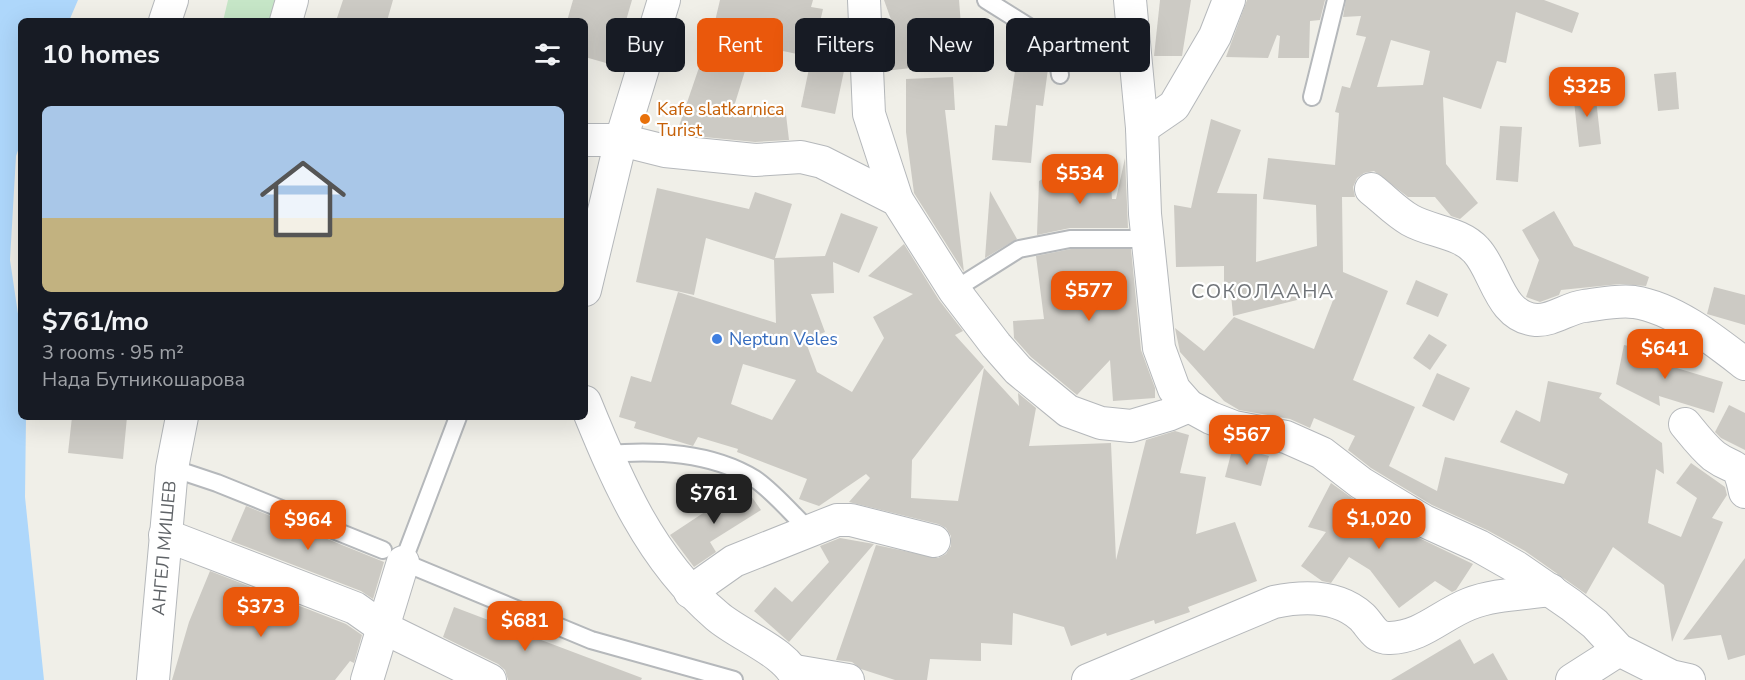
<!DOCTYPE html>
<html lang="en">
<head>
<meta charset="utf-8">
<style>
	:root { --surface:#171b24; --page:#20242c; --text:#f1f3f6; --muted:#9ea1a6; --line:#363941; --accent:#ea580c }
	body { margin:0; font-family:"Nunito Sans",sans-serif; background:var(--page); color:var(--text); height:100vh; display:flex; flex-direction:column; font-size:22px; white-space:nowrap }
	* { box-sizing:border-box; margin:0 }
	p { font-size:20px; color:var(--muted) }
	.icon { flex:none; width:33px; height:33px; fill:none; stroke:currentColor; stroke-width:2; stroke-linecap:round; stroke-linejoin:round }
	.map { position:relative; flex:1; overflow:hidden }
	.side { position:absolute; left:18px; top:18px; width:570px; height:402px; display:flex; flex-direction:column; background:var(--surface); border-radius:9px; box-shadow:0 6px 24px #0002 }
	.side>* { flex:none }
	.guide { position:absolute; left:606px; top:18px; width:570px; height:54px; display:flex; gap:12px }
	.price { position:absolute; translate:-50% -51px; padding:0 14px; border-radius:12px; background:var(--accent); color:#fff; font-size:20px; line-height:39px; filter:drop-shadow(0 2px 3px #0008) }
	.price::after { content:''; position:absolute; left:50%; top:36px; width:18px; height:14px; margin-left:-9px; background:inherit; clip-path:polygon(0 0,100% 0,50% 100%) }
	.price.current { background:#222; color:#fff }
	ul { padding:0; list-style:none }
	li { display:grid; align-content:center; gap:12px; height:318px; padding:0 24px }
	li+li { border-top:2px solid var(--line) }
	li span { display:grid; place-items:center; height:186px; border-radius:9px; color:#555 }
	li>.icon { margin-inline-start:auto }
	span .icon { width:108px; height:108px; fill:#fffc; stroke-width:1 }
	li b { font-size:26px }
	h2 { display:flex; justify-content:space-between; align-items:center; height:72px; padding:0 24px; font-size:26px }
	.chip { padding:0 21px; border-radius:9px; background:var(--surface); box-shadow:0 6px 24px #0002; font-size:21px; line-height:54px }
	.chip.current { background:var(--accent); color:#fff }
	.map>svg:first-child { display:block }
	.green { fill:#c6e6c7 }
	.water { fill:#aed7fb }
	.building { fill:#cccac4; fill-rule:evenodd }
	.lines { fill:none; stroke-linecap:round; stroke-linejoin:round }
	.lane-casing { stroke:#b5b8bb; stroke-width:20 }
	.street-casing { stroke:#b5b8bb; stroke-width:34 }
	.lane { stroke:#fff; stroke-width:16 }
	.street { stroke:#fff; stroke-width:32 }
	.food-dot { fill:#e8710a; stroke:#fff; stroke-width:2 }
	.shop-dot { fill:#3f7fe0; stroke:#fff; stroke-width:2 }
	.labels { text-anchor:middle; dominant-baseline:central; stroke-width:4.5; stroke-linejoin:round; paint-order:stroke }
	.food-label { font-size:18px; fill:#c56008; stroke:#fff; text-anchor:start }
	.shop-label { font-size:18px; fill:#366cbe; stroke:#fff; text-anchor:start }
	.street-label { font-size:18px; fill:#5f6367; stroke:#fff }
	.neighbourhood-label { font-size:20px; letter-spacing:1.5px; fill:#707479; stroke:#fff }
</style>
</head>
<body>
<div class="map">
<svg width="1745" height="680" viewBox="0 0 1745 680">
	<rect width="100%" height="100%" fill="#f0efe8"/>
	<!-- green -->
	<path class="green" d="M228,0H282L277,21H223Z"/>
	<!-- water -->
	<path class="water" d="M0,0H78L69,21H21V142L16,156L10,260L21,334V417H26L25,497L44,680H0Z"/>
	<!-- building -->
	<g class="building">
		<path d="M343,0H393L387,21H336Z"/>
		<path d="M573,0H632L613,65L585,57V21H567Z"/>
		<path d="M720,0H813L811,7L823,9L812,57L753,45L732,113L785,106L789,140L755,142L704,137L678,129L705,50L708,51Z"/>
		<path d="M884,0H959L961,25L907,30L911,68L885,71L883,29L894,28Z"/>
		<path d="M1160,0H1191L1182,56H1154Z"/>
		<path d="M1247,0H1325L1320,20L1310,21L1309,58H1278L1280,36L1277,35L1268,58L1226,57Z"/>
		<path d="M1346,0H1544L1579,13L1572,33L1516,12L1506,63L1497,61L1481,109L1443,97L1446,164L1478,203L1460,219L1451,216L1435,197H1408L1374,171L1364,173L1357,178L1353,187L1355,197H1342L1343,272L1388,291L1353,380L1415,407L1389,466L1437,491L1445,457L1564,484L1568,474L1500,442L1516,410L1540,422L1548,381L1602,393L1599,398L1662,443L1664,474L1656,469L1648,523L1681,537L1697,498L1676,483L1691,463L1725,487L1727,495L1712,518L1723,522L1672,642L1664,585L1613,547L1586,594L1525,551L1487,530L1432,505L1371,468L1348,450L1355,436L1314,418L1310,428L1290,419L1239,410L1224,401L1180,352L1175,328L1204,351L1234,317L1314,349L1337,290L1233,316L1230,283H1224V266L1176,267L1174,205L1191,208L1211,119L1241,130L1217,193L1257,194L1256,262L1317,246L1316,205L1263,199L1268,158L1335,165L1339,113L1335,112L1342,86L1350,88L1366,37L1356,35L1361,16L1343,17ZM1391,40L1430,51L1423,85L1377,87Z"/>
		<path d="M986,31L988,68L955,69L953,33Z"/>
		<path d="M811,59L845,66L835,114L801,107Z"/>
		<path d="M1016,64L1048,69L1043,106L1036,105L1031,163L992,160L995,125L1007,126Z"/>
		<path d="M1676,72L1679,109L1658,111L1654,74Z"/>
		<path d="M953,77L955,110H945L964,272L914,193L906,132V79Z"/>
		<path d="M1595,90L1601,144L1579,147L1573,92Z"/>
		<path d="M1500,126L1522,127L1518,182L1496,180Z"/>
		<path d="M1125,158L1128,228H1070L1037,235L1039,181L1070,164L1069,192L1111,184L1112,199H1116Z"/>
		<path d="M657,188L749,209L755,192L792,204L775,258L825,256L841,213L878,227L859,273L833,262L834,293L811,294L825,332L805,340L817,372L852,392L884,338L873,317L913,294L868,276L904,244L939,300L963,331L955,335L984,367L912,460L911,498L958,501L984,368L1019,406L1018,393L1036,408L1029,446L1111,443L1116,560L1146,440L1175,431L1189,435L1180,473L1206,477L1196,534L1235,522L1257,581L1188,607L1190,612L1155,624L1154,620L1107,636L1106,633L1071,646L1064,627L1013,613L1012,645L981,643V661L930,659L927,680H895L861,669L852,662L836,660L876,545L938,558L946,554L951,546V536L946,528L938,524L849,502L870,478L866,474L819,506L799,499L807,479L737,452L738,449L698,437L693,446L634,428L636,422L619,417L631,376L651,382L678,292L776,323L774,260L706,238L694,295L636,282ZM743,364L796,380L772,420L731,404Z"/>
		<path d="M990,191L1017,239L985,258Z"/>
		<path d="M1554,211L1574,246L1649,277L1646,286L1620,284L1561,290L1559,295L1540,302L1526,297L1539,260L1522,230Z"/>
		<path d="M1071,249H1131L1141,350L1155,388V398L1113,401L1110,360L1077,395L1031,357L1014,338L1013,321L1044,319L1036,256Z"/>
		<path d="M1416,280L1448,294L1438,317L1406,304Z"/>
		<path d="M1714,287L1745,295V325L1707,314Z"/>
		<path d="M1429,334L1447,345L1430,370L1413,358Z"/>
		<path d="M1624,345L1672,355L1670,366L1723,382L1714,413L1659,396L1660,406L1616,384Z"/>
		<path d="M1437,373L1470,388L1454,421L1422,406Z"/>
		<path d="M1729,405L1745,413V450L1721,438L1715,432Z"/>
		<path d="M72,417H127L123,459L68,453Z"/>
		<path d="M1233,446L1269,456L1261,486L1225,477Z"/>
		<path d="M1331,483L1352,498L1415,536L1473,564L1456,590L1452,592L1435,581L1399,608L1370,570L1349,557L1331,583L1322,581L1301,566L1326,532L1308,527Z"/>
		<path d="M744,486L761,510L710,542L716,552L694,567L670,535Z"/>
		<path d="M246,506L384,562L373,599L361,591L231,541Z"/>
		<path d="M840,538L874,544L789,642L754,611L775,587L792,602L829,562L820,546Z"/>
		<path d="M1745,558V655L1728,660L1721,635L1683,640Z"/>
		<path d="M210,571L346,624L362,635L354,663L350,661L335,680H172L189,622Z"/>
		<path d="M454,607L642,678L641,680H508L505,670L498,664L443,637Z"/>
		<path d="M1460,639L1474,664L1493,653L1508,680H1391Z"/>
	</g>
	<g class="lines">
		<defs>
			<g id="lane">
				<path d="M986,0L1034,30L1057,53L1060,75"/>
				<path d="M1312,97L1336,0"/>
				<path d="M954,290L1019,249L1070,239H1148"/>
				<path d="M458,417L403,562L591,640L734,680"/>
				<path d="M606,454C656,450 711,452 755,479C774,492 792,514 809,530"/>
				<path d="M172,468L217,483L383,550"/>
			</g>
			<g id="street">
				<path d="M864,0L869,114L897,200"/>
				<path d="M1130,0L1142,128L1145,214L1159,348L1174,389L1189,406L1211,418L1234,427L1286,437L1322,453L1361,483L1424,521L1479,546L1516,567L1571,605L1595,624L1619,650L1671,676L1689,680"/>
				<path d="M165,21L172,0"/>
				<path d="M286,21L292,0"/>
				<path d="M1142,128L1174,106L1215,36L1229,0"/>
				<path d="M585,140H621L665,151L755,160L801,157L822,162L897,200L954,290L996,345L1018,370L1068,411L1101,423L1131,426L1168,415L1189,406"/>
				<path d="M1371,189C1384,199 1396,212 1410,220C1431,232 1460,232 1476,250C1496,271 1499,317 1536,320C1552,321 1568,308 1584,306C1600,304 1617,300 1634,302C1674,308 1714,340 1745,364"/>
				<path d="M585,290L621,140L664,0"/>
				<path d="M585,402C617,481 650,559 717,616C740,636 789,653 797,680"/>
				<path d="M1685,424C1694,435 1703,447 1714,456C1736,472 1738,459 1745,492"/>
				<path d="M165,535L355,608L382,627L490,680"/>
				<path d="M690,592L734,561L837,520H851L934,541"/>
				<path d="M795,671L848,680"/>
				<path d="M153,680L172,468L182,417"/>
				<path d="M367,680L403,562"/>
				<path d="M1088,680L1274,602C1303,596 1338,595 1362,617C1371,626 1375,639 1390,638C1422,637 1441,615 1469,604C1494,594 1524,594 1551,590"/>
				<path d="M1572,680L1619,650"/>
			</g>
		</defs>
		<!-- lane casing -->
		<use href="#lane" class="lane-casing"/>
		<!-- street casing -->
		<use href="#street" class="street-casing"/>
		<!-- lane -->
		<use href="#lane" class="lane"/>
		<!-- street -->
		<use href="#street" class="street"/>
	</g>
	<!-- markers -->
	<circle class="food-dot" cx="645" cy="119" r="6"/>
	<circle class="shop-dot" cx="717" cy="339" r="6"/>
	<g class="labels">
		<!-- food labels -->
		<g class="food-label">
			<text x="657" y="109">Kafe slatkarnica<tspan x="657" dy="21">Turist</tspan></text>
		</g>
		<!-- shop labels -->
		<g class="shop-label">
			<text x="729" y="339">Neptun Veles</text>
		</g>
		<!-- street labels -->
		<g class="street-label">
			<text transform="translate(164 548) rotate(-85)">АНГЕЛ МИШЕВ</text>
		</g>
		<!-- neighbourhood labels -->
		<g class="neighbourhood-label">
			<text x="1263" y="291">СОКОЛААНА</text>
		</g>
	</g>
</svg>
<b class="price" style="left:1587px;top:118px">$325</b>
<b class="price" style="left:1080px;top:205px">$534</b>
<b class="price" style="left:1089px;top:322px">$577</b>
<b class="price" style="left:1665px;top:380px">$641</b>
<b class="price" style="left:1247px;top:466px">$567</b>
<b class="price current" style="left:714px;top:525px">$761</b>
<b class="price" style="left:1379px;top:550px">$1,020</b>
<b class="price" style="left:308px;top:551px">$964</b>
<b class="price" style="left:261px;top:638px">$373</b>
<b class="price" style="left:525px;top:652px">$681</b>
<div class="guide">
<a class="chip">Buy</a>
<a class="chip current">Rent</a>
<a class="chip">Filters</a>
<a class="chip">New</a>
<a class="chip">Apartment</a>
</div>
<section class="side">
<h2>10 homes<svg class="icon" aria-label="filters" viewBox="0 0 24 24"><path d="M4 7h16M4 17h16"/><circle cx="9" cy="7" r="2"/><circle cx="15" cy="17" r="2"/></svg></h2>
<ul>
<li><span style="background:linear-gradient(#a9c7e8 60%,#c2b280 0)"><svg class="icon" aria-label="home" viewBox="0 0 24 24"><path d="M3 11l9-7 9 7M6 9v11h12V9"/></svg></span><div><b>$761/mo</b><p>3 rooms · 95 m²</p><p>Нада Бутникошарова</p></div></li>
</ul>
</section>
</div>
</body>
</html>
